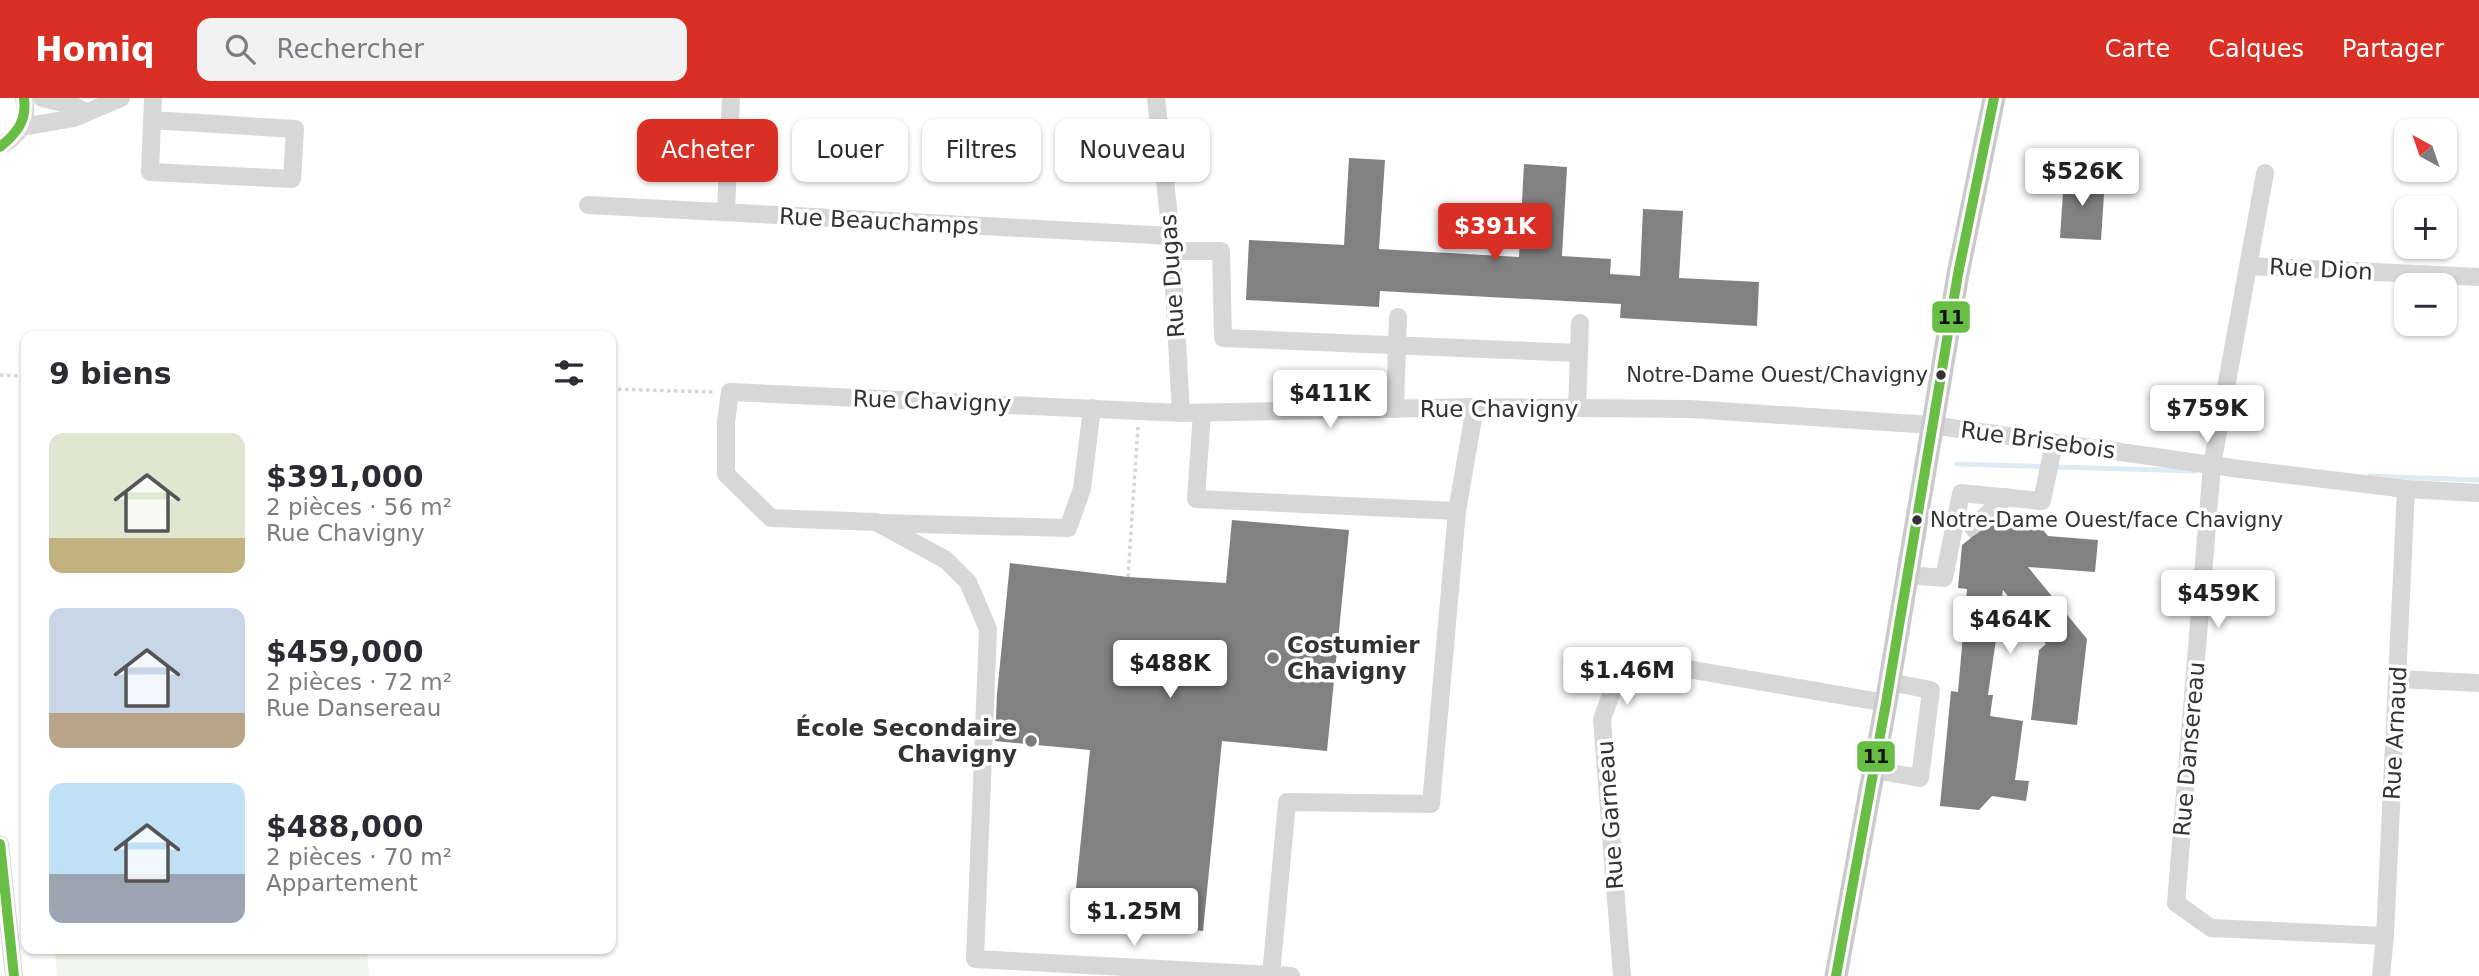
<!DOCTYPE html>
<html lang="fr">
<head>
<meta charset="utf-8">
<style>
	:root { --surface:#fff; --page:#f2f2f3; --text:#2b2b33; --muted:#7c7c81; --accent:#d93025 }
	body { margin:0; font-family:"DejaVu Sans",sans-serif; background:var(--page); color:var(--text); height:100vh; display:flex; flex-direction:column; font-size:26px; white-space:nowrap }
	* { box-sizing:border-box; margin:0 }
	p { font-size:23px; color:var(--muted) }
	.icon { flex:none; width:38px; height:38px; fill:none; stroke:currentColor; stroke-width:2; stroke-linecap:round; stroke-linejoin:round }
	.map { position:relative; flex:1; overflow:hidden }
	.sheet { position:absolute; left:21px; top:233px; width:595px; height:623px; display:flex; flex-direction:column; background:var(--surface); border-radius:14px; box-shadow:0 2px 5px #0004 }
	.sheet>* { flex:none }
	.hud { position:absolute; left:637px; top:21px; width:665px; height:63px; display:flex; gap:14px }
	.needle { width:46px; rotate:320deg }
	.controls { position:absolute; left:2394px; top:21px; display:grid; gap:14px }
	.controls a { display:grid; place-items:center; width:63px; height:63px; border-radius:14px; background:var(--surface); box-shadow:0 2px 5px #0004; font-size:35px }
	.price { position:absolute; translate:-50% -60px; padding:0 16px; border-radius:7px; background:#fff; color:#222; font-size:23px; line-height:46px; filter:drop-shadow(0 2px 4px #0008) }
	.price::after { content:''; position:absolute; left:50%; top:42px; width:21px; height:16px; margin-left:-10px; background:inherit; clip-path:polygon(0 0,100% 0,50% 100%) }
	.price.on { background:var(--accent); color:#fff }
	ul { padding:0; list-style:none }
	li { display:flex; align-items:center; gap:21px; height:175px; padding:0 28px }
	li span { display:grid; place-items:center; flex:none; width:196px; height:140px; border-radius:14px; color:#555 }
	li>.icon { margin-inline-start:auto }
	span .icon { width:84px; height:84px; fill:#fffc; stroke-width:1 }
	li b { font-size:30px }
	h2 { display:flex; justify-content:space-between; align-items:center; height:84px; padding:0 28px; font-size:30px }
	.chip { padding:0 24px; border-radius:14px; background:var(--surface); box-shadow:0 2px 5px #0004; font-size:24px; line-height:63px }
	.chip.on { background:var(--accent); color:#fff }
	header { display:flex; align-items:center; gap:42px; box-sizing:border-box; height:98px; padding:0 35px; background:var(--accent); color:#fff }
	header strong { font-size:33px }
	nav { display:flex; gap:38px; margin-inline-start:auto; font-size:24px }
	.search { width:490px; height:63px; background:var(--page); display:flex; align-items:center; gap:18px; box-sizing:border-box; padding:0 24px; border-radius:14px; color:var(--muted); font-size:26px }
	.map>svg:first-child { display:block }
	.green { fill:#f1f5ed }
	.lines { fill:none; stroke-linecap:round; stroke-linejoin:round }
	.stream { stroke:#ddebf3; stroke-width:5 }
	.building { fill:#818181 }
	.minor-tunnel { stroke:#d6d6d6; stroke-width:18; stroke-dasharray:18 9; stroke-linecap:butt }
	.path { stroke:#d6d6d6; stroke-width:3.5; stroke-dasharray:3.5 3.5; stroke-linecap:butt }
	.minor { stroke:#d7d7d7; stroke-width:18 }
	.major { stroke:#cacaca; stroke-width:23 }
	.bus-1-casing { stroke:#fff; stroke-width:16 }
	.bus-1 { stroke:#68bd45; stroke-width:10 }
	.bus-dot { fill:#333; stroke:#fff; stroke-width:2.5 }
	.poi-dot { fill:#7a7a7a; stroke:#fff; stroke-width:2.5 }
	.labels { text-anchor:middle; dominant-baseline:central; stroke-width:7; stroke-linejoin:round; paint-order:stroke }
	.bus-label { font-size:21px; fill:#333; stroke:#fff; text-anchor:end }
	.street-label { font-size:23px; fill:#333; stroke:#fff }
	.poi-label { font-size:23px; font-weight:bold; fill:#333; stroke:#fff; text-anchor:start }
	.line-badge { stroke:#fff; stroke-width:2.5 }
	.pale-badge-label { font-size:19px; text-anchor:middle; font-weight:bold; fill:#111 }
</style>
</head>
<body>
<header>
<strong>Homiq</strong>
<div class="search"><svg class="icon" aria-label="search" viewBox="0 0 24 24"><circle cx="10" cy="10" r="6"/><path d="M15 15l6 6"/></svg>Rechercher</div>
<nav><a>Carte</a><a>Calques</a><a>Partager</a></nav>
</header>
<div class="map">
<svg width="2479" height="878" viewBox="0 0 2479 878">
	<rect width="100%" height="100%" fill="#fff"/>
	<!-- green -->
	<path class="green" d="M55,851H367L369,878H57Z"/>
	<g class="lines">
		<!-- stream -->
		<g class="stream">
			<path d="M1957,366L2196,373"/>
			<path d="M2370,378L2479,382"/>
		</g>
	</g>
	<!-- building -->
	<g class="building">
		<path d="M1349,60L1385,62L1379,151L1519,159L1524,66L1567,69L1562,158L1611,161L1610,176L1640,178L1643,111L1683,113L1679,180L1759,184L1757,228L1620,220L1621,206L1380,193L1379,209L1246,202L1249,142L1344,147Z"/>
		<path d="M2064,79L2105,81L2101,142L2060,140Z"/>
		<path d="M1971,421L1973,428L1979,432L1989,430L1998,422L2038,426L2048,438L2098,442L2095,474L2028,469L2087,541L2077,627L2031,622L2039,552L2046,546L2003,492L1988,597H1993L1990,618L2023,623L2015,682L2029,683L2026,703L1992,698L1979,712L1940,708L1951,593L1958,594L1967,491L1958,490L1962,447L1971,440L1965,433L1967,424Z"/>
		<path d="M1232,422L1349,432L1327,653L1222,643L1203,833L1073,820L1090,652L995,643L997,596L1010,465L1128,479L1226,485Z"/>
	</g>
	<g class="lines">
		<!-- minor-tunnel -->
		<path class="minor-tunnel" d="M1965,433L1982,421"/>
		<!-- path -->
		<g class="path">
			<path d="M0,277L26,278"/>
			<path d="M611,291L714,294"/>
			<path d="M1128,479L1138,329"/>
		</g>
		<!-- minor -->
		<g class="minor">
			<path d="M42,0L72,7L86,14"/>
			<path d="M1156,0L1171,138L1181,315"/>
			<path d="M152,22L295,31L292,81L150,74L153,0"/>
			<path d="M22,29L74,20L121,0"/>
			<path d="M0,48C20,37 29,22 24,0"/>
			<path d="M2265,75L2212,367L2176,805L2211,830L2385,838"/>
			<path d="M588,107L1171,138"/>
			<path d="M726,114L731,0"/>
			<path d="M1172,153H1221L1223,240L1579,255L1577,310"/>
			<path d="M2248,168L2479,179"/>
			<path d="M1579,255L1580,225"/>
			<path d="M1395,311L1398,219"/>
			<path d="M1202,315L1196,401L1457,413"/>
			<path d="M1982,421L2006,399"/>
			<path d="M880,425L1068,430L1082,391L1092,310"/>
			<path d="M1907,477L1944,480L1961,395L2042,403L2054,345"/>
			<path d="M2398,581L2479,585"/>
			<path d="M1874,672L1920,680L1931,592L1889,584"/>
			<path d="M0,746L14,878"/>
			<path d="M1271,877L1287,704L1431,706L1457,413L1475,309"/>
			<path d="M1291,878L975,861L988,531L968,484L946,462L876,424L771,420L726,376V324L730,294L1181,315L1475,309L1690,311L1931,327L2240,371L2406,391L2479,395"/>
			<path d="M1622,878L1602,621L1614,588L1639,568H1670L1886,605"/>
			<path d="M2381,878L2385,838L2406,391"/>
		</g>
		<!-- major -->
		<path class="major" d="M1836,878L1886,605L1958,176L1994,0"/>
		<defs>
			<g id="bus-1">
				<path d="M0,49C17,35 27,23 24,0"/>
				<path d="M0,746L14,878"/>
				<path d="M1836,878L1886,605L1958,176L1994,0"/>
			</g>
		</defs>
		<!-- bus-1 casing -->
		<use href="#bus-1" class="bus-1-casing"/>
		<!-- bus-1 -->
		<use href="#bus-1" class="bus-1"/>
	</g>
	<!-- markers -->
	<g class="bus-dot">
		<circle cx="1941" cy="277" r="6"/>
		<circle cx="1917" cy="422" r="6"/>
	</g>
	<g class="poi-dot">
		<circle cx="1273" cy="560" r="7"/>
		<circle cx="1031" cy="643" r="7"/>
	</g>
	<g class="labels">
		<!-- bus labels -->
		<g class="bus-label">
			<text x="1928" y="277">Notre-Dame Ouest/Chavigny</text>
			<text x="1930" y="422" text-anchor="start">Notre-Dame Ouest/face Chavigny</text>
		</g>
		<!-- street labels -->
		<g class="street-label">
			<text transform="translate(879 123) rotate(3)">Rue Beauchamps</text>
			<text transform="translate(2321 171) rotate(3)">Rue Dion</text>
			<text transform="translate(1172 178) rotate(-94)">Rue Dugas</text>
			<text transform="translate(932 303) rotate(2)">Rue Chavigny</text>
			<text x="1499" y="311">Rue Chavigny</text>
			<text transform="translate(2038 342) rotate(8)">Rue Brisebois</text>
			<text transform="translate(2395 635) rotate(-87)">Rue Arnaud</text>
			<text transform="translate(2189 651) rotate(-85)">Rue Dansereau</text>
			<text transform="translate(1610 717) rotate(-94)">Rue Garneau</text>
		</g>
		<!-- poi labels -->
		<g class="poi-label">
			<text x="1287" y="547">Costumier<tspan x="1287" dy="26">Chavigny</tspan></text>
			<text x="1017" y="630" text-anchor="end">École Secondaire<tspan x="1017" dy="26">Chavigny</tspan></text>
		</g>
	</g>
	<g class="line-badge">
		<rect x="1931" y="202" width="40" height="34" rx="7" fill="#68bd45"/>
		<rect x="1856" y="642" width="40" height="33" rx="7" fill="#68bd45"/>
	</g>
	<g class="pale-badge-label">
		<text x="1951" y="226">11</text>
		<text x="1876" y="665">11</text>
	</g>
</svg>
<div class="controls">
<a><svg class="needle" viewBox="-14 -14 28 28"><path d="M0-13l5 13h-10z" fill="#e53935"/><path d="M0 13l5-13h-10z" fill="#7c7c81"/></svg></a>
<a>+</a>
<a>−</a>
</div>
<b class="price" style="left:2082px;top:110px">$526K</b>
<b class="price on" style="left:1495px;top:165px">$391K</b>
<b class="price" style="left:1330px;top:332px">$411K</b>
<b class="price" style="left:2207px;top:347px">$759K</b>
<b class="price" style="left:2218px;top:532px">$459K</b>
<b class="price" style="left:2010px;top:558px">$464K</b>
<b class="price" style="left:1170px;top:602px">$488K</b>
<b class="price" style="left:1627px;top:609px">$1.46M</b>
<b class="price" style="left:1134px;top:850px">$1.25M</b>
<div class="hud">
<a class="chip on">Acheter</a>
<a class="chip">Louer</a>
<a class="chip">Filtres</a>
<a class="chip">Nouveau</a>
</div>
<section class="sheet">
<h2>9 biens<svg class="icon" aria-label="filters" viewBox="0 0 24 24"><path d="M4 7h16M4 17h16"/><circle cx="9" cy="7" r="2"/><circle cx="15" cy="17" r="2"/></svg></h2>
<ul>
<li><span style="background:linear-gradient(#dfe7d0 75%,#c2b280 0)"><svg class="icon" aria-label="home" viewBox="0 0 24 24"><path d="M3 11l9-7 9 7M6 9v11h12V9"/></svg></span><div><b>$391,000</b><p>2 pièces · 56 m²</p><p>Rue Chavigny</p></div></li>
<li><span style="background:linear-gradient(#c9d6e8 75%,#b9a48a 0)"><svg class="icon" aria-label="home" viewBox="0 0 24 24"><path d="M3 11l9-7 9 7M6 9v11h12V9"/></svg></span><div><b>$459,000</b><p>2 pièces · 72 m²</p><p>Rue Dansereau</p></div></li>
<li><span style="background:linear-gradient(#bfe0f5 65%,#9aa5b1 0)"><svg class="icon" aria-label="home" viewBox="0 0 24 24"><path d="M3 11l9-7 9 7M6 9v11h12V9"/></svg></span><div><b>$488,000</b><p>2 pièces · 70 m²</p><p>Appartement</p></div></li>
</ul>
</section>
</div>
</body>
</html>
